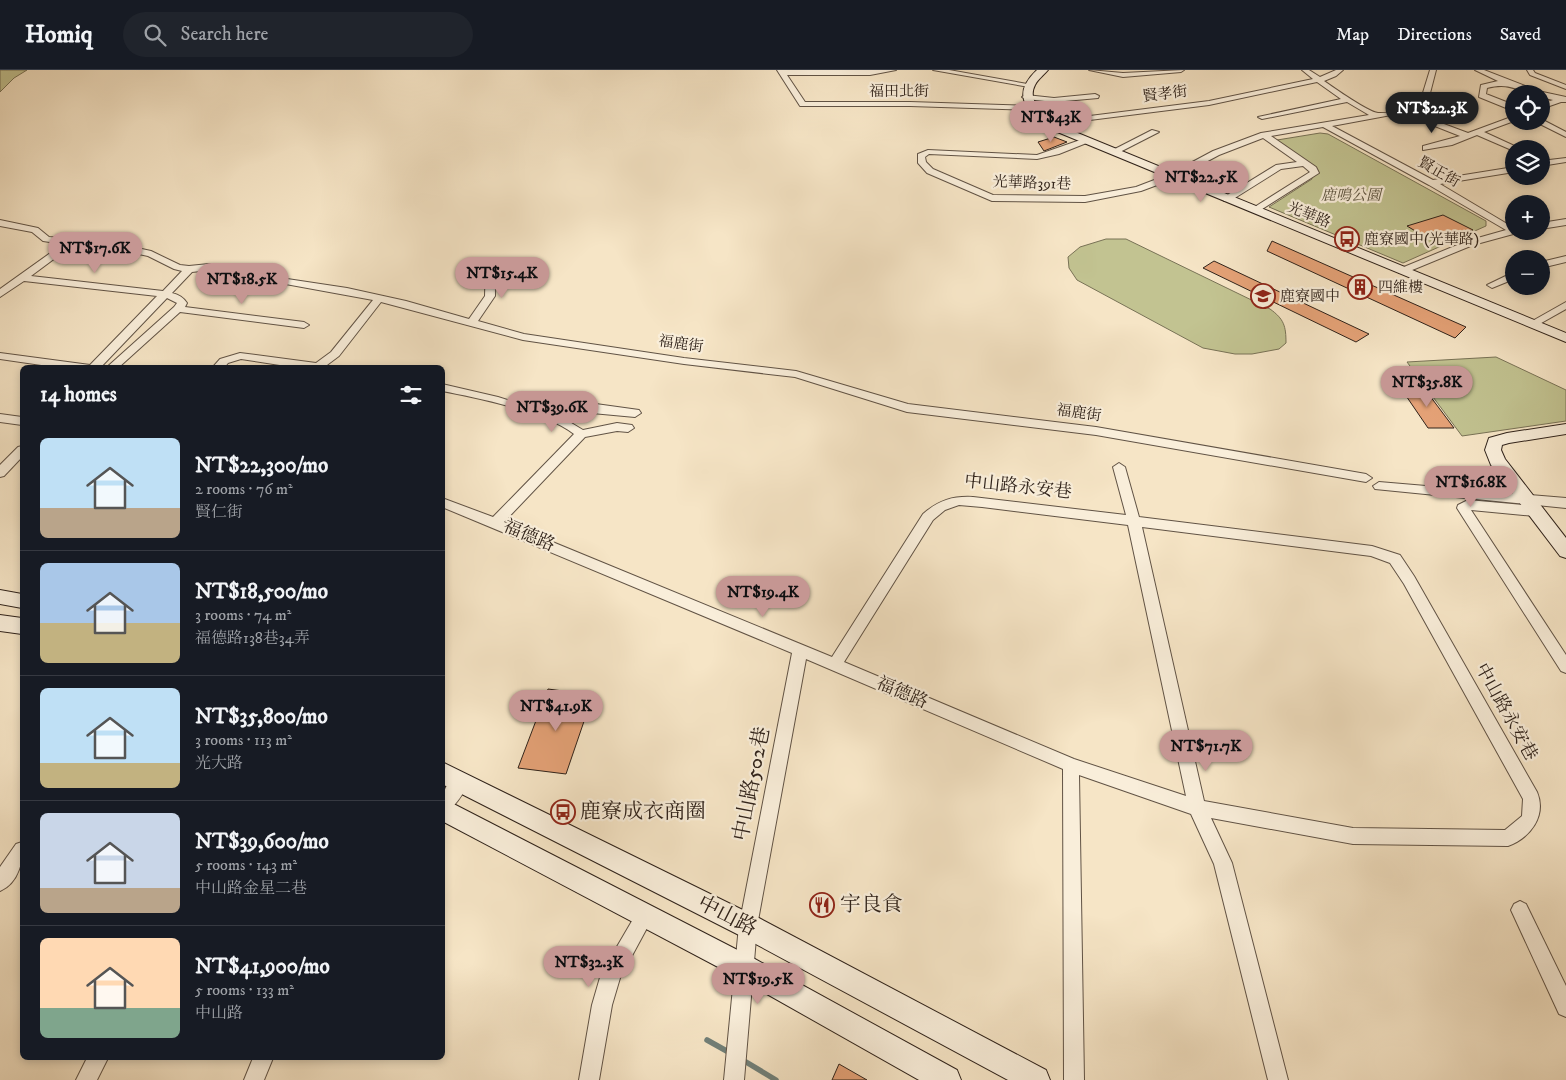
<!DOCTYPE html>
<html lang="en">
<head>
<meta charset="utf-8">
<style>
	:root { --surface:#171b24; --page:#20242c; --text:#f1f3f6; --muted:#9ea1a6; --line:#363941; --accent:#c59692 }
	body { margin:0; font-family:"IM FELL DW Pica","Noto Serif TC",serif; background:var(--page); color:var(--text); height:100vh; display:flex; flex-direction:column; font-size:19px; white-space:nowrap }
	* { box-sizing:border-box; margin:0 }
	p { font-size:16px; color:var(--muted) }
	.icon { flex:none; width:28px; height:28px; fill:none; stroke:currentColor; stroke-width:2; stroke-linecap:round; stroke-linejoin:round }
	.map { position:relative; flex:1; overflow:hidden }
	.side { position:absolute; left:20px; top:295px; width:425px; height:695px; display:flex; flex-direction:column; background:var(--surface); border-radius:8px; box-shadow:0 2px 8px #0003 }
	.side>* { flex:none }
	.controls { position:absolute; left:1505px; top:15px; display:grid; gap:10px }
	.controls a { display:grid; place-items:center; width:45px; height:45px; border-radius:50%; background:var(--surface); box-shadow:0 2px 8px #0003; font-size:25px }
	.price { position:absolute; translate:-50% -42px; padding:0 11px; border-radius:18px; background:var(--accent); color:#111; font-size:16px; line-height:32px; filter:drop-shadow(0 1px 2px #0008) }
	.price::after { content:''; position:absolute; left:50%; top:30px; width:15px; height:11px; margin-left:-8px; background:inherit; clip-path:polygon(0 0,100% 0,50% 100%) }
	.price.selected { background:#222; color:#fff }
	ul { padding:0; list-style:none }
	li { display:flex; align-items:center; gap:15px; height:125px; padding:0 20px }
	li+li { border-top:1px solid var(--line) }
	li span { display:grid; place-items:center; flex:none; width:140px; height:100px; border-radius:8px; color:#555 }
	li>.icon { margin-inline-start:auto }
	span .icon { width:60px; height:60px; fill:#fffc; stroke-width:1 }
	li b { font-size:21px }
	h2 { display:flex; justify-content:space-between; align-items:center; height:60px; padding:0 20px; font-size:21px }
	header { display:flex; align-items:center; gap:30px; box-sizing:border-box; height:70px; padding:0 25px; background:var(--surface); border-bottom:1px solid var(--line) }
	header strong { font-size:24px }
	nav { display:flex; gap:28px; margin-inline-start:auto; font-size:18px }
	.search { width:350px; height:45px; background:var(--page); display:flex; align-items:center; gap:12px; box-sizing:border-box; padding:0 18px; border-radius:28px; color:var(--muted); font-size:19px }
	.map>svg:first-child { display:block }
	.green { fill:#c2c391; stroke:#787256 }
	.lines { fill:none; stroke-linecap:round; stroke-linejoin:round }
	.stream { stroke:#718079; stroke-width:5.5 }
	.building { fill:#e5a277; stroke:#2f221a }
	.street-casing { stroke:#615345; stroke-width:2 }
	.secondary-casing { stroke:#2f221a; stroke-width:2 }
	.street { fill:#f9eeda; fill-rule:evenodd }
	.secondary { fill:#f9eeda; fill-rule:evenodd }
	.labels { text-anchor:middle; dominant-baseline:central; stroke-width:4.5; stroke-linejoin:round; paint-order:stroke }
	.far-street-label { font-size:15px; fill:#2f221a; stroke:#f9eeda }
	.far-park-label { font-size:15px; font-style:italic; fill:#5b523e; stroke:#f9eeda }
	.far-poi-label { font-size:15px; fill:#2f221a; stroke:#f9eeda; text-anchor:start }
	.street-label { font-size:18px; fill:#2f221a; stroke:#f9eeda }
	.near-street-label { font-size:21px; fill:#2f221a; stroke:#f9eeda }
	.near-poi-label { font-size:21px; fill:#2f221a; stroke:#f9eeda; text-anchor:start }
</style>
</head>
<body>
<header>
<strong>Homiq</strong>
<div class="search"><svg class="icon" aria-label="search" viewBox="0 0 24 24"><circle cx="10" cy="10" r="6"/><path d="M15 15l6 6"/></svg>Search here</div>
<nav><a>Map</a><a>Directions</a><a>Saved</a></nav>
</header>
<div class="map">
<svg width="1566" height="1010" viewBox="0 0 1566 1010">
	<rect width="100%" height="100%" fill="#f6e5c6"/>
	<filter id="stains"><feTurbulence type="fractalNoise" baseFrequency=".004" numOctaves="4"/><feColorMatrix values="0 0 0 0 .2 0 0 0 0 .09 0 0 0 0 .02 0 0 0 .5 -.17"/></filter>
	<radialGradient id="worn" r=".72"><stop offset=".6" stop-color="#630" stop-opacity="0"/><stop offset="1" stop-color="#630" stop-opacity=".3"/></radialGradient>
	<!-- green -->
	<g class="green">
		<path d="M0,0H27L14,8L0,22Z"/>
		<path d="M1320,63L1328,64L1486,151V156L1403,193L1269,137L1312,109L1309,97L1271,71Z"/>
		<path d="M1106,169H1126L1270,239C1284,249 1286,256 1286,273L1279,279L1252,284H1235L1203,278L1077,210L1069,198L1068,187L1080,177Z"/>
		<path d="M1496,287L1566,320V351L1462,366L1407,292Z"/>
	</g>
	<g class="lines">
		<!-- stream -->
		<g class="stream">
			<path d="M707,970L732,984"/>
			<path d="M741,989L776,1010"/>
		</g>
	</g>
	<!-- building -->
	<g class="building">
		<path d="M1054,67L1067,72L1044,81L1038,72Z"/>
		<path d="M1443,145L1473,160L1454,167L1438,170L1427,168L1407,156Z"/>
		<path d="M1272,171L1466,257L1455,268L1267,181Z"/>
		<path d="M1214,191L1369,264L1356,272L1203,198Z"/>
		<path d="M1400,317L1424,318L1454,358H1428Z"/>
		<path d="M548,619L593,625L566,704L518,698Z"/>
		<path d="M839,994L867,1010H832Z"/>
	</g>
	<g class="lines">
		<defs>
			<g id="street">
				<path d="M777,0H896L870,5H787L805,32H910L1033,36L1037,38L1033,40L910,36H800Z"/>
				<path d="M933,0H949L1033,15L1029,17Z"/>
				<path d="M1089,0L1123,3L1184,0L1181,2L1123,7Z"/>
				<path d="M1302,0H1309L1320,7L1336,0H1343L1336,6L1324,11C1334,18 1368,42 1378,43C1395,44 1409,34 1422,26L1430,0H1436L1429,27L1409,41L1468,63L1514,46V51L1484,62L1521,79H1514V81L1477,65L1452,75L1423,80V76L1460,66L1402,43L1332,56L1433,110L1514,97V102L1440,114L1514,158V161H1518L1517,163L1473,175L1405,203H1399V199L1467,171L1506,160L1429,115L1323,57L1271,66L1316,97L1319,103L1256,143L1252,140L1253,138L1310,102L1303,96L1281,99L1230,131H1224V127L1276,95L1297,92L1263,68L1219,85L1176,108L1141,121L1085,132L992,131L927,103L918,93V84L928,80L1037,85L1086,68L1090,70L1089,72L1059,84L1037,89L929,84L925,87L926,92L933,99L993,125L1085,126L1136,117L1170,104L1213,81L1261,63L1369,45L1347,32L1262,49L1258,47L1341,29L1317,12L1209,35L1050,55L1046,53L1050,51L1209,31L1313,9Z"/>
				<path d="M1475,0H1484L1538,21L1566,27V32H1561L1541,39V34L1553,30L1541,27V24C1518,24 1513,11 1487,18L1486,24L1514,35V40H1511L1479,27L1481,15L1498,11Z"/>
				<path d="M1527,0H1533L1535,3L1566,15V19L1530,5Z"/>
				<path d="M1095,24L1099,26L1098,28L1054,32L1026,29L1022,27L1026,25L1054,28Z"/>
				<path d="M1541,49L1566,62V67L1538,53L1537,51H1541Z"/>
				<path d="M1152,60L1159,62L1116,84L1109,82Z"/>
				<path d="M1566,88V92L1541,96V91Z"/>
				<path d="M1566,149V155L1541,159V153Z"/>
				<path d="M0,150L38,158L49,167L71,169L87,167L151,181L180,195L189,196L209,194L243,199L274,207L347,218L406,231L469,249L485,226L486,191L491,188L496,191L495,226L478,251L524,264L684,288L796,301L908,334L1096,357L1366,404L1372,408L1366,412L1096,365L907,342L795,307L684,294L523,270L381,232L339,286L327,295L331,298H299L241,289L228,293L224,298H212L220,289L240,283L316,293L331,282L373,230L209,200L192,202L172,223C179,225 183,227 187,233L185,237L304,252L309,255L304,258L180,242L118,298H106L174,237L177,233L167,228L100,298H62L0,289V283L90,295L157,226L24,211L0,227V219L63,174L43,171L32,162L0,156ZM87,173L148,186L174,199L182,201L163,221L31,206L74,174Z"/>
				<path d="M1566,186V192L1541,198V192Z"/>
				<path d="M1514,202V209L1492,218L1487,215Z"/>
				<path d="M1566,232V239L1536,256L1532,257L1527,254Z"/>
				<path d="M442,314L498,327L553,344L563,331L567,330L639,340L641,343L635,347L592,343L570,338L563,348L583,360L617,353L632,355L634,358L628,362L617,361L585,367L504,452L832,587L923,444C939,430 953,426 973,427L1126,445L1113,397L1119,393L1125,397L1139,447L1372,476L1400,485L1414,506L1537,722C1547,746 1530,768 1508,776L1353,774L1211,748L1232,793L1288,1010H1268L1214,794L1191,744L1079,705L1084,1010H1064L1063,699L806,589L757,856L744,1010H724L739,856L792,583L442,437V428L493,447L574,364C546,342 479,328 442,321ZM959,435L982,437L1128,455L1186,726L1074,689L844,592L933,450L945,440ZM1142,457L1371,486L1390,493L1404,514L1523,729L1522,746L1505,760L1353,758L1204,731Z"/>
				<path d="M0,344L22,347V355L0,352Z"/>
				<path d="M22,376V387L4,406L0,407V395L18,377Z"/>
				<path d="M1379,412L1566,428V438L1375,419L1373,416Z"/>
				<path d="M1468,430L1535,436L1540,438L1541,441L1540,444L1535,446L1471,440L1566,585V603L1561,601L1457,438L1458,435Z"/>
				<path d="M461,704L467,707L469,712C464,723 453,740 442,745C442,728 442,712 461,704Z"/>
				<path d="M22,772C24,789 19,813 0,821V797L16,774Z"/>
				<path d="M1520,831L1526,834L1566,916V947L1559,944L1511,840L1514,834Z"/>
				<path d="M645,836L651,839L654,845L620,908L612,935L599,1010H579L592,935L601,904L639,839Z"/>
				<path d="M87,988H108L97,1010H76Z"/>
				<path d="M253,988H273L264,1010H244Z"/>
			</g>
			<g id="secondary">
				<path d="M1037,0H1048C1044,5 1038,9 1035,15C1025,34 1050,48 1063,57L1566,263V272L1055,61C1030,44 1008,27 1037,0Z"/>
				<path d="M1566,354V364L1509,373L1502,375L1501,380L1505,389L1566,468V488L1560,486L1491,395L1485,380L1489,368L1507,363Z"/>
				<path d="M0,520L22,524V538L0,534Z"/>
				<path d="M0,545L22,548V564L0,561Z"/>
				<path d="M442,692L757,847L1046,1000L1050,1010H1008L739,865L442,714Z"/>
				<path d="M442,728L753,888L957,1000L961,1010H919L735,906L442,751Z"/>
			</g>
		</defs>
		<!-- street casing -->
		<use href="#street" class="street-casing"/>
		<!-- secondary casing -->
		<use href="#secondary" class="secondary-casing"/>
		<!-- street -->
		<use href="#street" class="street"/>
		<!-- secondary -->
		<use href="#secondary" class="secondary"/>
	</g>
	<!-- icons -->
	<defs>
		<symbol id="bus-ring" viewBox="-11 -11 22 22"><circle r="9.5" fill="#f9eeda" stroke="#8f2418" stroke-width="1.5"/><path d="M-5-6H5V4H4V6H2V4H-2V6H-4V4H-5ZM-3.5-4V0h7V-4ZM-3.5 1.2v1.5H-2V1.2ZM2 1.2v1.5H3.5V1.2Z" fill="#8f2418"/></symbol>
		<symbol id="building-ring" viewBox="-11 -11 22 22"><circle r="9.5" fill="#f9eeda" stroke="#8f2418" stroke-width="1.5"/><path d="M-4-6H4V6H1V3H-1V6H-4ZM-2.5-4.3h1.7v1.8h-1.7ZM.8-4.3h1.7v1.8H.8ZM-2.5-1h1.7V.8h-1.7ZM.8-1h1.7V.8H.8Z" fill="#8f2418"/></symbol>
		<symbol id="school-ring" viewBox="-11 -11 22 22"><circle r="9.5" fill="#f9eeda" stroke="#8f2418" stroke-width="1.5"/><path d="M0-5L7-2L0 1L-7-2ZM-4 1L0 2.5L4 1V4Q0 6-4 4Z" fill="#8f2418"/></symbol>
		<symbol id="restaurant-ring" viewBox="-11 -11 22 22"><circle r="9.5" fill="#f9eeda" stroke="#8f2418" stroke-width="1.5"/><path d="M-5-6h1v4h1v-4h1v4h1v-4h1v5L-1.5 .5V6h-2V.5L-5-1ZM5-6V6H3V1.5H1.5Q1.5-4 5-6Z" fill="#8f2418"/></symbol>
	</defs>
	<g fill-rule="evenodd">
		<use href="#bus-ring" x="1333" y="155" width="28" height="28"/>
		<use href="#building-ring" x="1346" y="203" width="28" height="28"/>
		<use href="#school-ring" x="1249" y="212" width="28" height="28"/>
		<use href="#bus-ring" x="549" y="728" width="28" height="28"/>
		<use href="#restaurant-ring" x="808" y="821" width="28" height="28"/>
	</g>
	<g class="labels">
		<!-- far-street labels -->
		<g class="far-street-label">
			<text x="899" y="21">福田北街</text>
			<text transform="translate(1165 24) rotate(-7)">賢孝街</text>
			<text transform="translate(1439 102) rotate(30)">賢正街</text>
			<text transform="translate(1032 113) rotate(2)">光華路391巷</text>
			<text transform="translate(1309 145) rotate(22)">光華路</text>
			<text transform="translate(681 274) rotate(8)">福鹿街</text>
			<text transform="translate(1079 343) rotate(8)">福鹿街</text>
		</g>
		<!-- far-park labels -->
		<g class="far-park-label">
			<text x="1351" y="125">鹿鳴公園</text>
		</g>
		<!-- far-poi labels -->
		<g class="far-poi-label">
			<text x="1364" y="169">鹿寮國中(光華路)</text>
			<text x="1378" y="217">四維樓</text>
			<text x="1280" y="226">鹿寮國中</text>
		</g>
		<!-- street labels -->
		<g class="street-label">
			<text transform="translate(1018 417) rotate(6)">中山路永安巷</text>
			<text transform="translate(529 466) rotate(23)">福德路</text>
			<text transform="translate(902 623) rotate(23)">福德路</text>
			<text transform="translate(1506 642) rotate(61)">中山路永安巷</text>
		</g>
		<!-- near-street labels -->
		<g class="near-street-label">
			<text transform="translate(752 714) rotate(-79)">中山路502巷</text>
			<text transform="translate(727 846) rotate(27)">中山路</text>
		</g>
		<!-- near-poi labels -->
		<g class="near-poi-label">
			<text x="580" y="742">鹿寮成衣商圈</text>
			<text x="840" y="835">宇良食</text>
		</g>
	</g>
	<rect width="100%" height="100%" filter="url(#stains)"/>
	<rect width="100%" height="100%" fill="url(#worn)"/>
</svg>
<div class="controls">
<a><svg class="icon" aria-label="locate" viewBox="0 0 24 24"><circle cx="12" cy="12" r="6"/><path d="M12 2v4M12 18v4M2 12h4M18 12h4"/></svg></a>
<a><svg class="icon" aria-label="layers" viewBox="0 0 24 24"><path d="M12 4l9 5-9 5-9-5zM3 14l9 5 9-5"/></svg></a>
<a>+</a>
<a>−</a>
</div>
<b class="price selected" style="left:1432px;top:64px">NT$22.3K</b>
<b class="price" style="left:1051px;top:73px">NT$43K</b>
<b class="price" style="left:1201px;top:133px">NT$22.5K</b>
<b class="price" style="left:95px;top:204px">NT$17.6K</b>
<b class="price" style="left:502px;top:229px">NT$15.4K</b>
<b class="price" style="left:242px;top:235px">NT$18.5K</b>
<b class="price" style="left:1427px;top:338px">NT$35.8K</b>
<b class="price" style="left:552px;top:363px">NT$39.6K</b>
<b class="price" style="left:1471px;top:438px">NT$16.8K</b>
<b class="price" style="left:763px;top:548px">NT$19.4K</b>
<b class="price" style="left:556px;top:662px">NT$41.9K</b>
<b class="price" style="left:1206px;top:702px">NT$71.7K</b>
<b class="price" style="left:589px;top:918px">NT$32.3K</b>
<b class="price" style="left:758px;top:935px">NT$19.5K</b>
<section class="side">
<h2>14 homes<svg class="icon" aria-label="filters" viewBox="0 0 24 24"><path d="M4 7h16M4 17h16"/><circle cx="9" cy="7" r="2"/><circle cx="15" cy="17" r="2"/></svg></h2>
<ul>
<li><span style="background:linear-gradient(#bfe0f5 70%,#b9a48a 0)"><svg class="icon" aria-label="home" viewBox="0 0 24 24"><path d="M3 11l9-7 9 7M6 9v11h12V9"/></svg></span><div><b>NT$22,300/mo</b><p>2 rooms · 76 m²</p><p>賢仁街</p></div></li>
<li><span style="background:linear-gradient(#a9c7e8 60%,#c2b280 0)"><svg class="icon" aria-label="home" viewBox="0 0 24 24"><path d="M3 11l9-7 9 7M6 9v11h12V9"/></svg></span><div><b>NT$18,500/mo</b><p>3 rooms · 74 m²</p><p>福德路138巷34弄</p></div></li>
<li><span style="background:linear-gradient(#bfe0f5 75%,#c2b280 0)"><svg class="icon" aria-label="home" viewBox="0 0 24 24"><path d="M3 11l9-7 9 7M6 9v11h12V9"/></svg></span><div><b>NT$35,800/mo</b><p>3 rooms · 113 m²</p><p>光大路</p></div></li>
<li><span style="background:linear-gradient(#c9d6e8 75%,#b9a48a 0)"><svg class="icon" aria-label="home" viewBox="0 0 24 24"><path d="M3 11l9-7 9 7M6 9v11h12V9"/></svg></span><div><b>NT$39,600/mo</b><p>5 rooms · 143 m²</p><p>中山路金星二巷</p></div></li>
<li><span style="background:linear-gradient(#ffd9b3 70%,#7fa58c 0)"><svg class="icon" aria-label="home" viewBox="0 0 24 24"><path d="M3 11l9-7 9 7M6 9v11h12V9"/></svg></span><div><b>NT$41,900/mo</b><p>5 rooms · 133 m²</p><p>中山路</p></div></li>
</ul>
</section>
</div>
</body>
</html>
